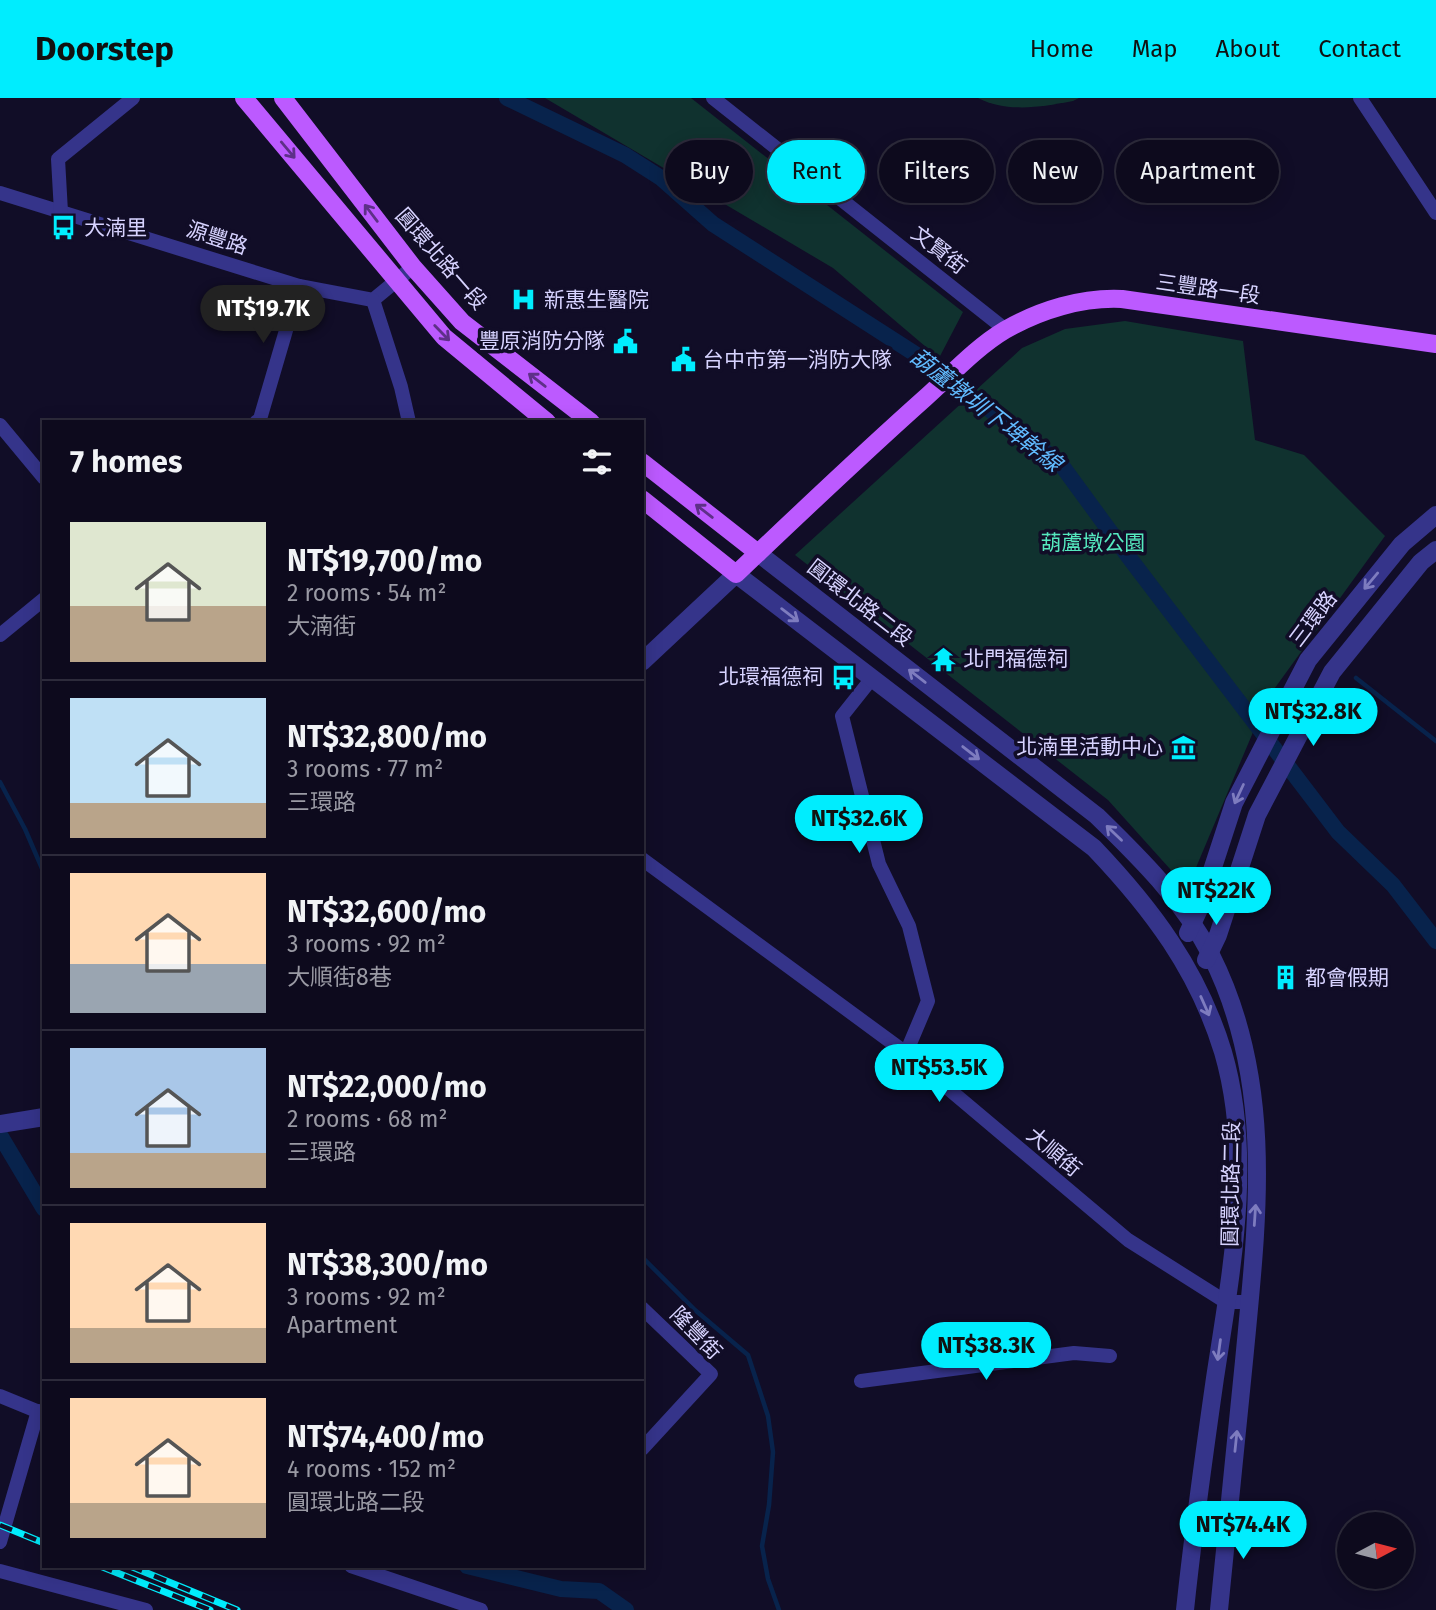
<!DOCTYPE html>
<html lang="en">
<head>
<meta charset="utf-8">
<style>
	:root { --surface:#0d0a1d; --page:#161326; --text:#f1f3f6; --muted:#9a9aa4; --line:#2d2b3b; --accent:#00edfe }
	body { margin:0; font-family:"Fira Sans","Noto Sans TC",sans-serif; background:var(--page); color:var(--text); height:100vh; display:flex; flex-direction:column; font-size:26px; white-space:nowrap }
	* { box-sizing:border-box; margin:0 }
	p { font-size:23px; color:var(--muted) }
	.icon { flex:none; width:38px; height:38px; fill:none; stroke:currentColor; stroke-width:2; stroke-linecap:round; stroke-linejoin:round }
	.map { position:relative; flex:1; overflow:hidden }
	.panel { position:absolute; left:42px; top:322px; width:602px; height:1148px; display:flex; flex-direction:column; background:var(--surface); border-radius:0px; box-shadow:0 4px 18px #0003,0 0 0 2px var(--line) }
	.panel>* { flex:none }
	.banner { position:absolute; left:665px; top:42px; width:665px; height:63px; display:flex; gap:14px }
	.needle { width:46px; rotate:83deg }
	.tools { position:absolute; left:1337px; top:1414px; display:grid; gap:14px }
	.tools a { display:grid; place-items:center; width:77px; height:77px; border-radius:50%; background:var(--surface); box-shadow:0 4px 18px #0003,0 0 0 2px var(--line); font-size:35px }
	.price { position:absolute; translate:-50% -60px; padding:0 16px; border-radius:24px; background:var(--accent); color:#111; font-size:23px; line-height:46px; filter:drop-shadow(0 2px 4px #0008) }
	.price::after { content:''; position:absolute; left:50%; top:42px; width:21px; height:16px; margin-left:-10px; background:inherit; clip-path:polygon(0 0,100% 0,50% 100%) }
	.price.on { background:#222; color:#fff }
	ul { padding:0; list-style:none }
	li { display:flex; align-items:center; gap:21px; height:175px; padding:0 28px }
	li+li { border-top:2px solid var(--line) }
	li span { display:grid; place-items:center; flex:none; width:196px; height:140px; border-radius:0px; color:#555 }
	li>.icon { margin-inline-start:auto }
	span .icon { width:84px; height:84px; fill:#fffc; stroke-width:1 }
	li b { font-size:30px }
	h2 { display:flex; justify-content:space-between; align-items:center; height:84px; padding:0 28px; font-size:30px }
	.pill { padding:0 24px; border-radius:32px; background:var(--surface); box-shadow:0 4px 18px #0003,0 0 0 2px var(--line); font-size:24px; line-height:63px }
	.pill.on { background:var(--accent); color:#111 }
	header { display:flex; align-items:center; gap:42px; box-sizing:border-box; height:98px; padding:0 35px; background:var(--accent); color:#111 }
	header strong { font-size:33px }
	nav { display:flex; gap:38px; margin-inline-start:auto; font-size:24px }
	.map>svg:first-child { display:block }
	.green { fill:#10322f }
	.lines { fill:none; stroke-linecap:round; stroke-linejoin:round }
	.stream { stroke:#08234c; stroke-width:4.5 }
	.canal { stroke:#08234c; stroke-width:16 }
	.minor { stroke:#35348a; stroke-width:14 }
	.tertiary { stroke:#35348a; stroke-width:18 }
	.primary { stroke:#bc5aff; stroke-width:18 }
	.rail-casing { stroke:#00edfe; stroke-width:7 }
	.rail { stroke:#110d27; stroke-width:4.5; stroke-dasharray:13; stroke-linecap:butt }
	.oneway { stroke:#5e3088 }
	.oneway2 { stroke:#7e7cbf }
	.labels { text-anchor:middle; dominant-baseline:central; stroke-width:7; stroke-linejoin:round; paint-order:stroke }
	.poi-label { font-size:21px; fill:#d7d3ff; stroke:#110d27; text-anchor:start }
	.street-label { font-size:21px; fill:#d7d3ff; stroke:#110d27 }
	.park-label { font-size:21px; fill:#55e9bf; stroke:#110d27 }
	.water-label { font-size:23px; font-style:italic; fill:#61bbff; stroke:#110d27 }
</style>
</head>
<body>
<header>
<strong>Doorstep</strong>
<nav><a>Home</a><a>Map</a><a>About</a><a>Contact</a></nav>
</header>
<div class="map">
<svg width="1436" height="1512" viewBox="0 0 1436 1512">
	<rect width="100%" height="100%" fill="#110d27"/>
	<!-- green -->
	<g class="green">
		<path d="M545,0H691L963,214L939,260L833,170Z"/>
		<path d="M978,0H1079L1073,3C1041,9 1008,15 978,0Z"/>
		<path d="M1125,223L1243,243L1255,342L1304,357L1385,438L1267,601L1195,772L1179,781L1108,702L795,457L1022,250L1065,231Z"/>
	</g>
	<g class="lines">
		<!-- stream -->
		<g class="stream">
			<path d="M1356,580L1436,643"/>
			<path d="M0,684L25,731L44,775"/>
			<path d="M642,1159L695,1212L748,1257L768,1318L773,1354L769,1407L762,1448L768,1481L779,1512"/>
		</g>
		<!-- canal -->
		<g class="canal">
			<path d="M507,0L625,57L661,80L713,126L923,261L1060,365L1131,462L1338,734L1393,787L1436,843"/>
			<path d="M0,1037L44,1111"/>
			<path d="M467,1468L561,1491L599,1493L626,1512"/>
		</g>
		<!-- minor -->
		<g class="minor">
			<path d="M713,0L1006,232"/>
			<path d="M1360,0L1436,115"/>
			<path d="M0,95L299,188L373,202L413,169"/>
			<path d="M61,114L58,61L133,0"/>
			<path d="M373,202L401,289L409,324"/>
			<path d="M256,324L260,321L299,188"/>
			<path d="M0,327L44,380"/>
			<path d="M0,537L44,501"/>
			<path d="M873,579L842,618L879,766L909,828L928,903L906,955"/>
			<path d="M642,761L906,955L1128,1142L1226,1204H1249"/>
			<path d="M642,1210L711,1276L642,1351"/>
			<path d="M861,1283L1074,1255L1110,1258"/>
			<path d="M0,1298L44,1316"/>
			<path d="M0,1444L38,1313"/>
			<path d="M351,1468L481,1512"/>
			<path d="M0,1473L146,1512"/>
		</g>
		<!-- tertiary -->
		<g class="tertiary">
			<path d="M758,455L1097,718C1140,760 1183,802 1211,857C1276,986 1257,1125 1244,1263C1235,1346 1227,1429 1219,1512"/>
			<path d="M642,564L736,476L1094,750C1152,811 1198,872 1223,954C1254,1060 1231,1174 1215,1280C1204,1357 1193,1435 1185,1512"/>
			<path d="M1188,835L1200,809L1234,705L1308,562L1402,446L1436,417"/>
			<path d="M1206,862L1218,837L1257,717L1332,574L1421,464L1436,452"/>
			<path d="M0,1026L44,1019"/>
		</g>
		<!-- primary -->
		<g class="primary">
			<path d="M244,0L444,239L547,324"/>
			<path d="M283,0L413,169L462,224L591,324"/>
			<path d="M642,364L758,455"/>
			<path d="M642,401L736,476C798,417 860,358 924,301C950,278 975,250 1005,232C1040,212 1082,199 1122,201L1436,246"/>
		</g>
		<defs>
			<g id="rail">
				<path d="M0,1427L44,1445"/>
				<path d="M100,1468L210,1512"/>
				<path d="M130,1468L237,1512"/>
			</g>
		</defs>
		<!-- rail casing -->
		<use href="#rail" class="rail-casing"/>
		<!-- rail -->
		<use href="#rail" class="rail"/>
	</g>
	<!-- one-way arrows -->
	<defs><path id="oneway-shaft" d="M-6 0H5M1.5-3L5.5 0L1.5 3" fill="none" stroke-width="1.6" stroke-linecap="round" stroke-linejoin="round" transform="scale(1.75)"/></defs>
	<g class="oneway">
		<use href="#oneway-shaft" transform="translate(288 52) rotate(50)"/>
		<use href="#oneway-shaft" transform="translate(371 115) rotate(-127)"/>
		<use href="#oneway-shaft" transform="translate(442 235) rotate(46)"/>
		<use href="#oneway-shaft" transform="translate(537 282) rotate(-142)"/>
		<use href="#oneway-shaft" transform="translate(704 413) rotate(-142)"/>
	</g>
	<g class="oneway2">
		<use href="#oneway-shaft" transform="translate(1371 483) rotate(130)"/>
		<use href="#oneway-shaft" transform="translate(790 517) rotate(37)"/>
		<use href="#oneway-shaft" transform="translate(917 578) rotate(-142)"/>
		<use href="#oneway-shaft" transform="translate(971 655) rotate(38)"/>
		<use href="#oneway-shaft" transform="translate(1239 696) rotate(115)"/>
		<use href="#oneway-shaft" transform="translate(1114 735) rotate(-136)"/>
		<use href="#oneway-shaft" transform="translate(1205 908) rotate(66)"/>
		<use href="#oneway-shaft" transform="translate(1255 1117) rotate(-86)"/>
		<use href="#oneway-shaft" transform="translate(1219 1252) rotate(98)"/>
		<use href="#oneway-shaft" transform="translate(1236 1343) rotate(-84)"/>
	</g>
	<!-- icons -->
	<defs>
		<symbol id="bus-bare" viewBox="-9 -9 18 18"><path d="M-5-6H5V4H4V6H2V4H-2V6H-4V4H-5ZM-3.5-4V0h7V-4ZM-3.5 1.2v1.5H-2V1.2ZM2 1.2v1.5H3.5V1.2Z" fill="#00edfe" stroke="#110d27" stroke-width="2.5" paint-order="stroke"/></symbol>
		<symbol id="hospital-bare" viewBox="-9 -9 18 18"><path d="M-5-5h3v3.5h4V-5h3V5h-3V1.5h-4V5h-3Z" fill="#00edfe" stroke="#110d27" stroke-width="2.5" paint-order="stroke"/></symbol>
		<symbol id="civic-bare" viewBox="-9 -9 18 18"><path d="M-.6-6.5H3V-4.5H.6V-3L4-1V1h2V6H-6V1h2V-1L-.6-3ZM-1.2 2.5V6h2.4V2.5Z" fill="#00edfe" stroke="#110d27" stroke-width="2.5" paint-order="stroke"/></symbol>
		<symbol id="temple-bare" viewBox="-9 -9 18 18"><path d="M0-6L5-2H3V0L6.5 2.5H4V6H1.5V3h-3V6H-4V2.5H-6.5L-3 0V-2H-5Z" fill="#00edfe" stroke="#110d27" stroke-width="2.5" paint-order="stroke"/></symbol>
		<symbol id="museum-bare" viewBox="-9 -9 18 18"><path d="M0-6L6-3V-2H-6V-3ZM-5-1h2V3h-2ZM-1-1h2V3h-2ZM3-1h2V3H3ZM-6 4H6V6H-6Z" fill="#00edfe" stroke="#110d27" stroke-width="2.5" paint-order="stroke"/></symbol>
		<symbol id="building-bare" viewBox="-9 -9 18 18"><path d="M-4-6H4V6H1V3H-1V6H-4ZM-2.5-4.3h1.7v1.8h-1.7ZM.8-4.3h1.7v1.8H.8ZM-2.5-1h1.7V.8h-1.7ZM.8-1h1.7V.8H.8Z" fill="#00edfe" stroke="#110d27" stroke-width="2.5" paint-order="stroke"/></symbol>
	</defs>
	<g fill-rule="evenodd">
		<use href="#bus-bare" x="46" y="112" width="35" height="35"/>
		<use href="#hospital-bare" x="506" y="184" width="35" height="35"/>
		<use href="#civic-bare" x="608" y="226" width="35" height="35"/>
		<use href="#civic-bare" x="666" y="244" width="35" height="35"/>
		<use href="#temple-bare" x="926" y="544" width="35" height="35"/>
		<use href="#bus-bare" x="826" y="562" width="35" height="35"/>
		<use href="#museum-bare" x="1166" y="632" width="35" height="35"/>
		<use href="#building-bare" x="1268" y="862" width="35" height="35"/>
	</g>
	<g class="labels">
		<!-- poi labels -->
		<g class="poi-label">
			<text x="84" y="130">大湳里</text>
			<text x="544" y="202">新惠生醫院</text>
			<text x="605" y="243" text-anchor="end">豐原消防分隊</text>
			<text x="703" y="262">台中市第一消防大隊</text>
			<text x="963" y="561">北門福德祠</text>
			<text x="823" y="579" text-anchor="end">北環福德祠</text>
			<text x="1163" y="649" text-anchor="end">北湳里活動中心</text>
			<text x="1305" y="880">都會假期</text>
		</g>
		<!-- street labels -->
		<g class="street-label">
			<text transform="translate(217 140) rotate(18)">源豐路</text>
			<text transform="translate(939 152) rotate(38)">文賢街</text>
			<text transform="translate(441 161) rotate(49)">圓環北路一段</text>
			<text transform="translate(1208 191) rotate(8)">三豐路一段</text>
			<text transform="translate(860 505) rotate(38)">圓環北路二段</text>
			<text transform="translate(1313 521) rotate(-53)">三環路</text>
			<text transform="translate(1054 1054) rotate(40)">大順街</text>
			<text transform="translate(1231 1086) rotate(-89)">圓環北路二段</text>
			<text transform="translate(696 1235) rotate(46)">隆豐街</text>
		</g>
		<!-- park labels -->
		<g class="park-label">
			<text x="1093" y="445">葫蘆墩公園</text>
		</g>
		<!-- water labels -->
		<g class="water-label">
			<text transform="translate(986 312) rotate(38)">葫蘆墩圳下埤幹線</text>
		</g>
	</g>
</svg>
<div class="tools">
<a><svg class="needle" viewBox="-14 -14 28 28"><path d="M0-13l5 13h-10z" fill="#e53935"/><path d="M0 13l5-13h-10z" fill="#9a9aa4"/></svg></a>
</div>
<b class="price on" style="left:263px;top:247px">NT$19.7K</b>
<b class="price" style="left:1313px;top:650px">NT$32.8K</b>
<b class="price" style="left:859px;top:757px">NT$32.6K</b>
<b class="price" style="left:1216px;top:829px">NT$22K</b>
<b class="price" style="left:939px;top:1006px">NT$53.5K</b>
<b class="price" style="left:986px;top:1284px">NT$38.3K</b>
<b class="price" style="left:1243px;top:1463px">NT$74.4K</b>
<div class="banner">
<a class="pill">Buy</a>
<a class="pill on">Rent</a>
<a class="pill">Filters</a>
<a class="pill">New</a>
<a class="pill">Apartment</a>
</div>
<section class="panel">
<h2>7 homes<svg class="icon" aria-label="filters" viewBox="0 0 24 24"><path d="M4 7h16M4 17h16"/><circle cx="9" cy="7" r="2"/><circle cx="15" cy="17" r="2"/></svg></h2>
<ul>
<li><span style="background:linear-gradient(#dfe7d0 60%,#b9a48a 0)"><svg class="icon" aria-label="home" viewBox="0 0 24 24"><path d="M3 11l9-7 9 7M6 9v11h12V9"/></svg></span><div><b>NT$19,700/mo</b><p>2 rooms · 54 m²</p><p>大湳街</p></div></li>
<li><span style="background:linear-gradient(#bfe0f5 75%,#b9a48a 0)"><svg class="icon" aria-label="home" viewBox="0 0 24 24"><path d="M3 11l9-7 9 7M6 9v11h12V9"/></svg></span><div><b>NT$32,800/mo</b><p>3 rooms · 77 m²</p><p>三環路</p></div></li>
<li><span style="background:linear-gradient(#ffd9b3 65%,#9aa5b1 0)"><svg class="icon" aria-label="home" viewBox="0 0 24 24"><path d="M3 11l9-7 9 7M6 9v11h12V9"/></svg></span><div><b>NT$32,600/mo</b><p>3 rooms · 92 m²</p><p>大順街8巷</p></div></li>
<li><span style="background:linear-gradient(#a9c7e8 75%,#b9a48a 0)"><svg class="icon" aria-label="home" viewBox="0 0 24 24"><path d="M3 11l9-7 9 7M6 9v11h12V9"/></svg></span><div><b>NT$22,000/mo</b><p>2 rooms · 68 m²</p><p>三環路</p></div></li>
<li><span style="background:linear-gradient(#ffd9b3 75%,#b9a48a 0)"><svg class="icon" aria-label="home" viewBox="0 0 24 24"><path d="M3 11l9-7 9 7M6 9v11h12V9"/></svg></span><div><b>NT$38,300/mo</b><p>3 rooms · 92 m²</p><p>Apartment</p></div></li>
<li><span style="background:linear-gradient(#ffd9b3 75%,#b9a48a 0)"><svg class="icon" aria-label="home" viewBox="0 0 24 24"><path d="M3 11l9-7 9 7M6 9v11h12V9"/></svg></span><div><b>NT$74,400/mo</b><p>4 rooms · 152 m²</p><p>圓環北路二段</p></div></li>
</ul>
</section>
</div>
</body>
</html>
